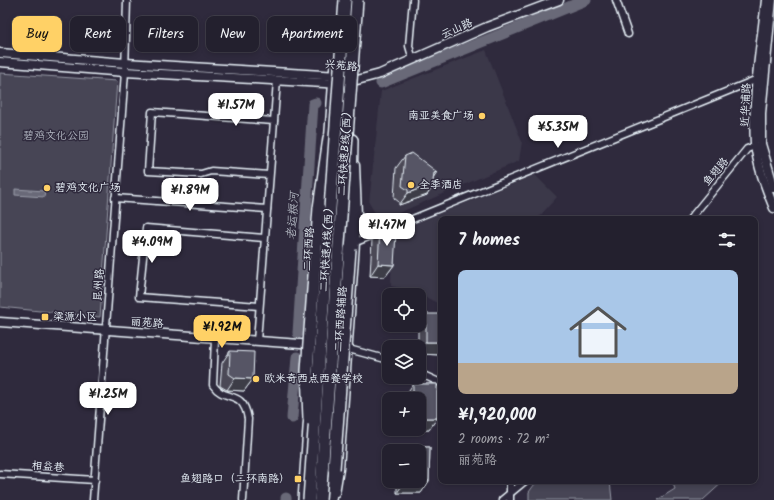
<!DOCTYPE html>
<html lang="en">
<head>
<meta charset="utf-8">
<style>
	:root { --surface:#23202e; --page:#2b2836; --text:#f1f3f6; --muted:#a3a3aa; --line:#403e4a; --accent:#ffd166 }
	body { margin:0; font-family:Kalam,"LXGW WenKai TC",sans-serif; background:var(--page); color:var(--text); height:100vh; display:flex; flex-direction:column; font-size:15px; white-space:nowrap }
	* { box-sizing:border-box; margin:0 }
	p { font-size:13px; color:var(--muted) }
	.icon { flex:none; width:22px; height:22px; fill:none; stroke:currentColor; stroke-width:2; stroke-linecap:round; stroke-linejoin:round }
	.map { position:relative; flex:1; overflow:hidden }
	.sheet { position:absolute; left:438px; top:216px; width:320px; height:268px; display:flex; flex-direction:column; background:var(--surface); border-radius:8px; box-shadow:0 2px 6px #0003,0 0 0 1px var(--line) }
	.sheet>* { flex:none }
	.hud { position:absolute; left:12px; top:16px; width:366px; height:36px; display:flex; gap:8px }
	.fabs { position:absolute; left:382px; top:288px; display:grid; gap:8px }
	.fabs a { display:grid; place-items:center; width:44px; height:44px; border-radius:8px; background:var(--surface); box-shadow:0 2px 6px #0003,0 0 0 1px var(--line); font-size:20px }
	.price { position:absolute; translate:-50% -34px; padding:0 9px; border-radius:8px; background:#fff; color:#222; font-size:13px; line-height:26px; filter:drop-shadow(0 1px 2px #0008) }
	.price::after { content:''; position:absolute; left:50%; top:24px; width:12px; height:9px; margin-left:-6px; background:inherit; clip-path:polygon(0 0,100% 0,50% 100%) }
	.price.active { background:var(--accent); color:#111 }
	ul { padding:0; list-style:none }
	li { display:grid; align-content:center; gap:8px; height:212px; padding:0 20px }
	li+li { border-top:1px solid var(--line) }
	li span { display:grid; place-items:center; height:124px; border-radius:8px; color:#555 }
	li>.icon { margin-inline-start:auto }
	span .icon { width:72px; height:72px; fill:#fffc; stroke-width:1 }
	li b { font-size:17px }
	h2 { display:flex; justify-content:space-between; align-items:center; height:48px; padding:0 20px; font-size:17px }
	.pill { padding:0 14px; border-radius:8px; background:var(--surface); box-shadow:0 2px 6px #0003,0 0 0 1px var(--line); font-size:14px; line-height:36px }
	.pill.active { background:var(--accent); color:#111 }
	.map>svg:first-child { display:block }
	.built { fill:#3b3749 }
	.green { fill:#464455; stroke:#979aa6 }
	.water { fill:#696978; stroke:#9c9fab }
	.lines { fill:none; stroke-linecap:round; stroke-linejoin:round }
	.river { stroke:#696978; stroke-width:11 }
	.street-casing { stroke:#e8f1f8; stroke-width:9 }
	.secondary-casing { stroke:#e8f1f8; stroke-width:11 }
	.primary-casing { stroke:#e8f1f8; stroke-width:12 }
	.highway-casing { stroke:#e8f1f8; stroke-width:14 }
	.street { stroke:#2f2a3d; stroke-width:6 }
	.secondary { stroke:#2f2a3d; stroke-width:8 }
	.primary { stroke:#2f2a3d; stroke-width:9 }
	.highway { stroke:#2f2a3d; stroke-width:11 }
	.highway-bridge-casing { stroke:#e8f1f8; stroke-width:14; stroke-linecap:butt }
	.highway-bridge { stroke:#2f2a3d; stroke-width:11 }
	.wall { fill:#4b4957; stroke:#e8f1f8 }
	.shaded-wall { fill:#3d3c47; stroke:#e8f1f8 }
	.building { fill:#575565; stroke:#e8f1f8 }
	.poi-dot { fill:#ffd166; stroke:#2f2a3d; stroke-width:1.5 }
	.labels { text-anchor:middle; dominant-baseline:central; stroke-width:3; stroke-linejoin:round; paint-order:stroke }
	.street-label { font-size:11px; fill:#e8f1f8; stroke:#2f2a3d }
	.poi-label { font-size:11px; fill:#e8f1f8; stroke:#2f2a3d; text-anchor:start }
	.park-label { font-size:11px; fill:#afb4bf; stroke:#2f2a3d }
	.water-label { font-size:12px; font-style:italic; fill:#afb4be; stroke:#2f2a3d }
</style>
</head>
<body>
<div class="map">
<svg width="774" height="500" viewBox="0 0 774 500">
	<rect width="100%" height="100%" fill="#2f2a3d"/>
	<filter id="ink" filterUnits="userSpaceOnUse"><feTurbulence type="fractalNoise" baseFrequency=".025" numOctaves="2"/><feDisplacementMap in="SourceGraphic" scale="8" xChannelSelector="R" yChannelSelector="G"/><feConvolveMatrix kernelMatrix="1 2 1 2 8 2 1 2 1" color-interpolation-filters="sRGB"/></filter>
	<g filter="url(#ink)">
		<!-- built -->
		<g class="built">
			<path d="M486,50L522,142L519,161L380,221L369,203L381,91Z"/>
			<path d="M535,175L557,197L537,219H441V305L414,291L391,286L392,233Z"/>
		</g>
		<!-- green -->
		<g class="green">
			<path d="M0,73L117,81L100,317L0,307Z"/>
			<path d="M537,481H610L612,500H529V492Z"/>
			<path d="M672,481H724L703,500H657L675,489Z"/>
		</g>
		<!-- water -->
		<path class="water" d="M15,189L45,191L44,197L15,195Z"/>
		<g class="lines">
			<!-- river -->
			<g class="river">
				<path d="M381,83L586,0"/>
				<path d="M298,333L313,104L316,103"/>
				<path d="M292,418L297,357"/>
				<path d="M286,500V498"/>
			</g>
			<defs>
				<g id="street">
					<path d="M413,0L409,46L413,60"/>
					<path d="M616,0L628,34"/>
					<path d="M274,121L277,80"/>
					<path d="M115,198L267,209"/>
					<path d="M690,219L747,149L758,145"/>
					<path d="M356,242L760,78"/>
					<path d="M259,306L139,297L146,228L264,238"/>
					<path d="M215,339L213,385C225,403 243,388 248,419L243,500"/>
					<path d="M257,341L274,121L152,112L148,171L201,174L211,171L269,175"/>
					<path d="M345,348L389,360"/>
					<path d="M419,373L441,383"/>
					<path d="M0,474L95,480"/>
					<path d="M336,493L340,469L358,215L356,165"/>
					<path d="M93,500L125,72L127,0"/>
					<path d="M502,500L525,481"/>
					<path d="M510,500V481"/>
				</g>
				<g id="secondary">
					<path d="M766,0C761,47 752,96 755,143C757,165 766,188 774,208"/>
					<path d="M772,0L761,113V144L774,188"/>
					<path d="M0,53L125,63L339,76"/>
					<path d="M0,62L125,72L342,84L380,74L487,27L559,0"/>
					<path d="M0,322L314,345"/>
				</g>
				<g id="primary">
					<path d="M329,144L335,63"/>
					<path d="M312,383L318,292"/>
					<path d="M327,483L345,233"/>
					<path d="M303,500L309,414"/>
				</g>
				<g id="highway">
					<path d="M319,208L329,138"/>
					<path d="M350,249L352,140"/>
					<path d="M330,500L334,469"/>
				</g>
			</defs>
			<!-- street casing -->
			<use href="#street" class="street-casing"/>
			<!-- secondary casing -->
			<use href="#secondary" class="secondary-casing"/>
			<!-- primary casing -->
			<use href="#primary" class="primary-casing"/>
			<!-- highway casing -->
			<use href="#highway" class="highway-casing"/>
			<!-- street -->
			<use href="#street" class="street"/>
			<!-- secondary -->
			<use href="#secondary" class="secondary"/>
			<!-- primary -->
			<use href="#primary" class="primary"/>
			<!-- highway -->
			<use href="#highway" class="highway"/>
			<defs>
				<g id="highway-bridge">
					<path d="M309,419L307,371L319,208"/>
					<path d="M334,469L350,249"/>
					<path d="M309,500L345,0"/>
					<path d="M320,500L357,0"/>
				</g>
			</defs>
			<!-- highway-bridge casing -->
			<use href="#highway-bridge" class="highway-bridge-casing"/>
			<!-- highway-bridge -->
			<use href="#highway-bridge" class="highway-bridge"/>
		</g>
		<!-- wall -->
		<g class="wall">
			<path d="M405,156L433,178V181L435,183L427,195L399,205V202L394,198L396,168Z"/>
			<path d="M380,228L392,233L394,265L385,277L370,276L372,240Z"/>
			<path d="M426,314L441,355L419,354V347H418V326Z"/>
			<path d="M230,351L253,379L244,391L227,390L220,386L222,363Z"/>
			<path d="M413,384H437V418L429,430H405V429H419V399H405V396Z"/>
			<path d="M406,447H430L429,481L421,493H397V481H419V451H403Z"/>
		</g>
		<!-- shaded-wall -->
		<g class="shaded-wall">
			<path d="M437,172L429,184L434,173Z"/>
			<path d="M435,183L427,195L399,205L408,193Z"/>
			<path d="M378,264L394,265L385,277L370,276Z"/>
			<path d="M426,342H441V355L419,354V352Z"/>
			<path d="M235,378L253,379L244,391L227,390Z"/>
			<path d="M419,418H437L429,430H405L406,429H419Z"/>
			<path d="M405,481H429L421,493H397Z"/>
		</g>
		<!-- building -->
		<g class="building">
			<path d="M412,153L437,172L434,173L433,181L435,183L408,193V190L402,186L405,156Z"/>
			<path d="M392,227V233H396L394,265L378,264L380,228Z"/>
			<rect x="426" y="314" width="15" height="28"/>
			<path d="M230,351L254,352L253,379L235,378L229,374Z"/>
			<path d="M413,384H437V418H419V399H413Z"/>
			<path d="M406,447H430L429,481H405H419V451H406Z"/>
		</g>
	</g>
	<!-- markers -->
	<g class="poi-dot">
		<circle cx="482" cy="116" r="4"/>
		<circle cx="411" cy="185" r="4"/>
		<circle cx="47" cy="188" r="4"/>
		<rect x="41" y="313" width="8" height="8" rx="2"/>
		<circle cx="256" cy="379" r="4"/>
		<rect x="294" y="475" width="8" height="8" rx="2"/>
	</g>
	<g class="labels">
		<!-- street labels -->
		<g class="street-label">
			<text transform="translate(457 29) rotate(-24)">云山路</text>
			<text transform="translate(341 66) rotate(6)">兴苑路</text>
			<text transform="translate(746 105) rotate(-88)">近华浦路</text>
			<text transform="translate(345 154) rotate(-86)">二环快速B线(西)</text>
			<text transform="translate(716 172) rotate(-50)">鱼翅路</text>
			<text transform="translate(309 249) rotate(-86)">二环西路</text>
			<text transform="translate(327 250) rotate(-86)">二环快速A线(西)</text>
			<text transform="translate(99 285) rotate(-86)">昆州路</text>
			<text transform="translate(341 319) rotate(-86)">二环西路辅路</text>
			<text transform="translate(147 323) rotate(4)">丽苑路</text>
			<text transform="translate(48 467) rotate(4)">相益巷</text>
		</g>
		<!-- poi labels -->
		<g class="poi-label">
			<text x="474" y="116" text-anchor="end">南亚美食广场</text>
			<text x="419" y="185">全季酒店</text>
			<text x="55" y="188">碧鸡文化广场</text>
			<text x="53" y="317">梁源小区</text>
			<text x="264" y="379">欧米奇西点西餐学校</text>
			<text x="290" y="479" text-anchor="end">鱼翅路口（二环南路）</text>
		</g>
		<!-- park labels -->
		<g class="park-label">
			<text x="56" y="136">碧鸡文化公园</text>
		</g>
		<!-- water labels -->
		<g class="water-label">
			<text transform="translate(293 216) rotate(-86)">老运粮河</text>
		</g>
	</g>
</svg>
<div class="fabs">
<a><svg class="icon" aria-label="locate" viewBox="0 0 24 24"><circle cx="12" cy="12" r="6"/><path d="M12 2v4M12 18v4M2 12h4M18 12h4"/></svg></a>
<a><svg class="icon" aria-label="layers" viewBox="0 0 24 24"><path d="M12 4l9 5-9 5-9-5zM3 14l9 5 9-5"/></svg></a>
<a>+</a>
<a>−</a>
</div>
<b class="price" style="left:236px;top:127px">¥1.57M</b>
<b class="price" style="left:558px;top:149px">¥5.35M</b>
<b class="price" style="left:190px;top:212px">¥1.89M</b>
<b class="price" style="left:387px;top:247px">¥1.47M</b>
<b class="price" style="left:152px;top:264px">¥4.09M</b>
<b class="price active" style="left:222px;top:349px">¥1.92M</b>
<b class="price" style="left:108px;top:416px">¥1.25M</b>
<div class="hud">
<a class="pill active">Buy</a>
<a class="pill">Rent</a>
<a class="pill">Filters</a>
<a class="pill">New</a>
<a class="pill">Apartment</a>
</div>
<section class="sheet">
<h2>7 homes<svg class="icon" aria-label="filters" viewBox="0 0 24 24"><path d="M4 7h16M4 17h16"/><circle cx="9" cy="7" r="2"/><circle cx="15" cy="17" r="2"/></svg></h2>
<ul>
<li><span style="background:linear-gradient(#a9c7e8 75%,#b9a48a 0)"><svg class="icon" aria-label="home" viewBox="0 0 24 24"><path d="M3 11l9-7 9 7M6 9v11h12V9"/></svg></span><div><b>¥1,920,000</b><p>2 rooms · 72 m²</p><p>丽苑路</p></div></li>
</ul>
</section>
</div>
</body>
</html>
